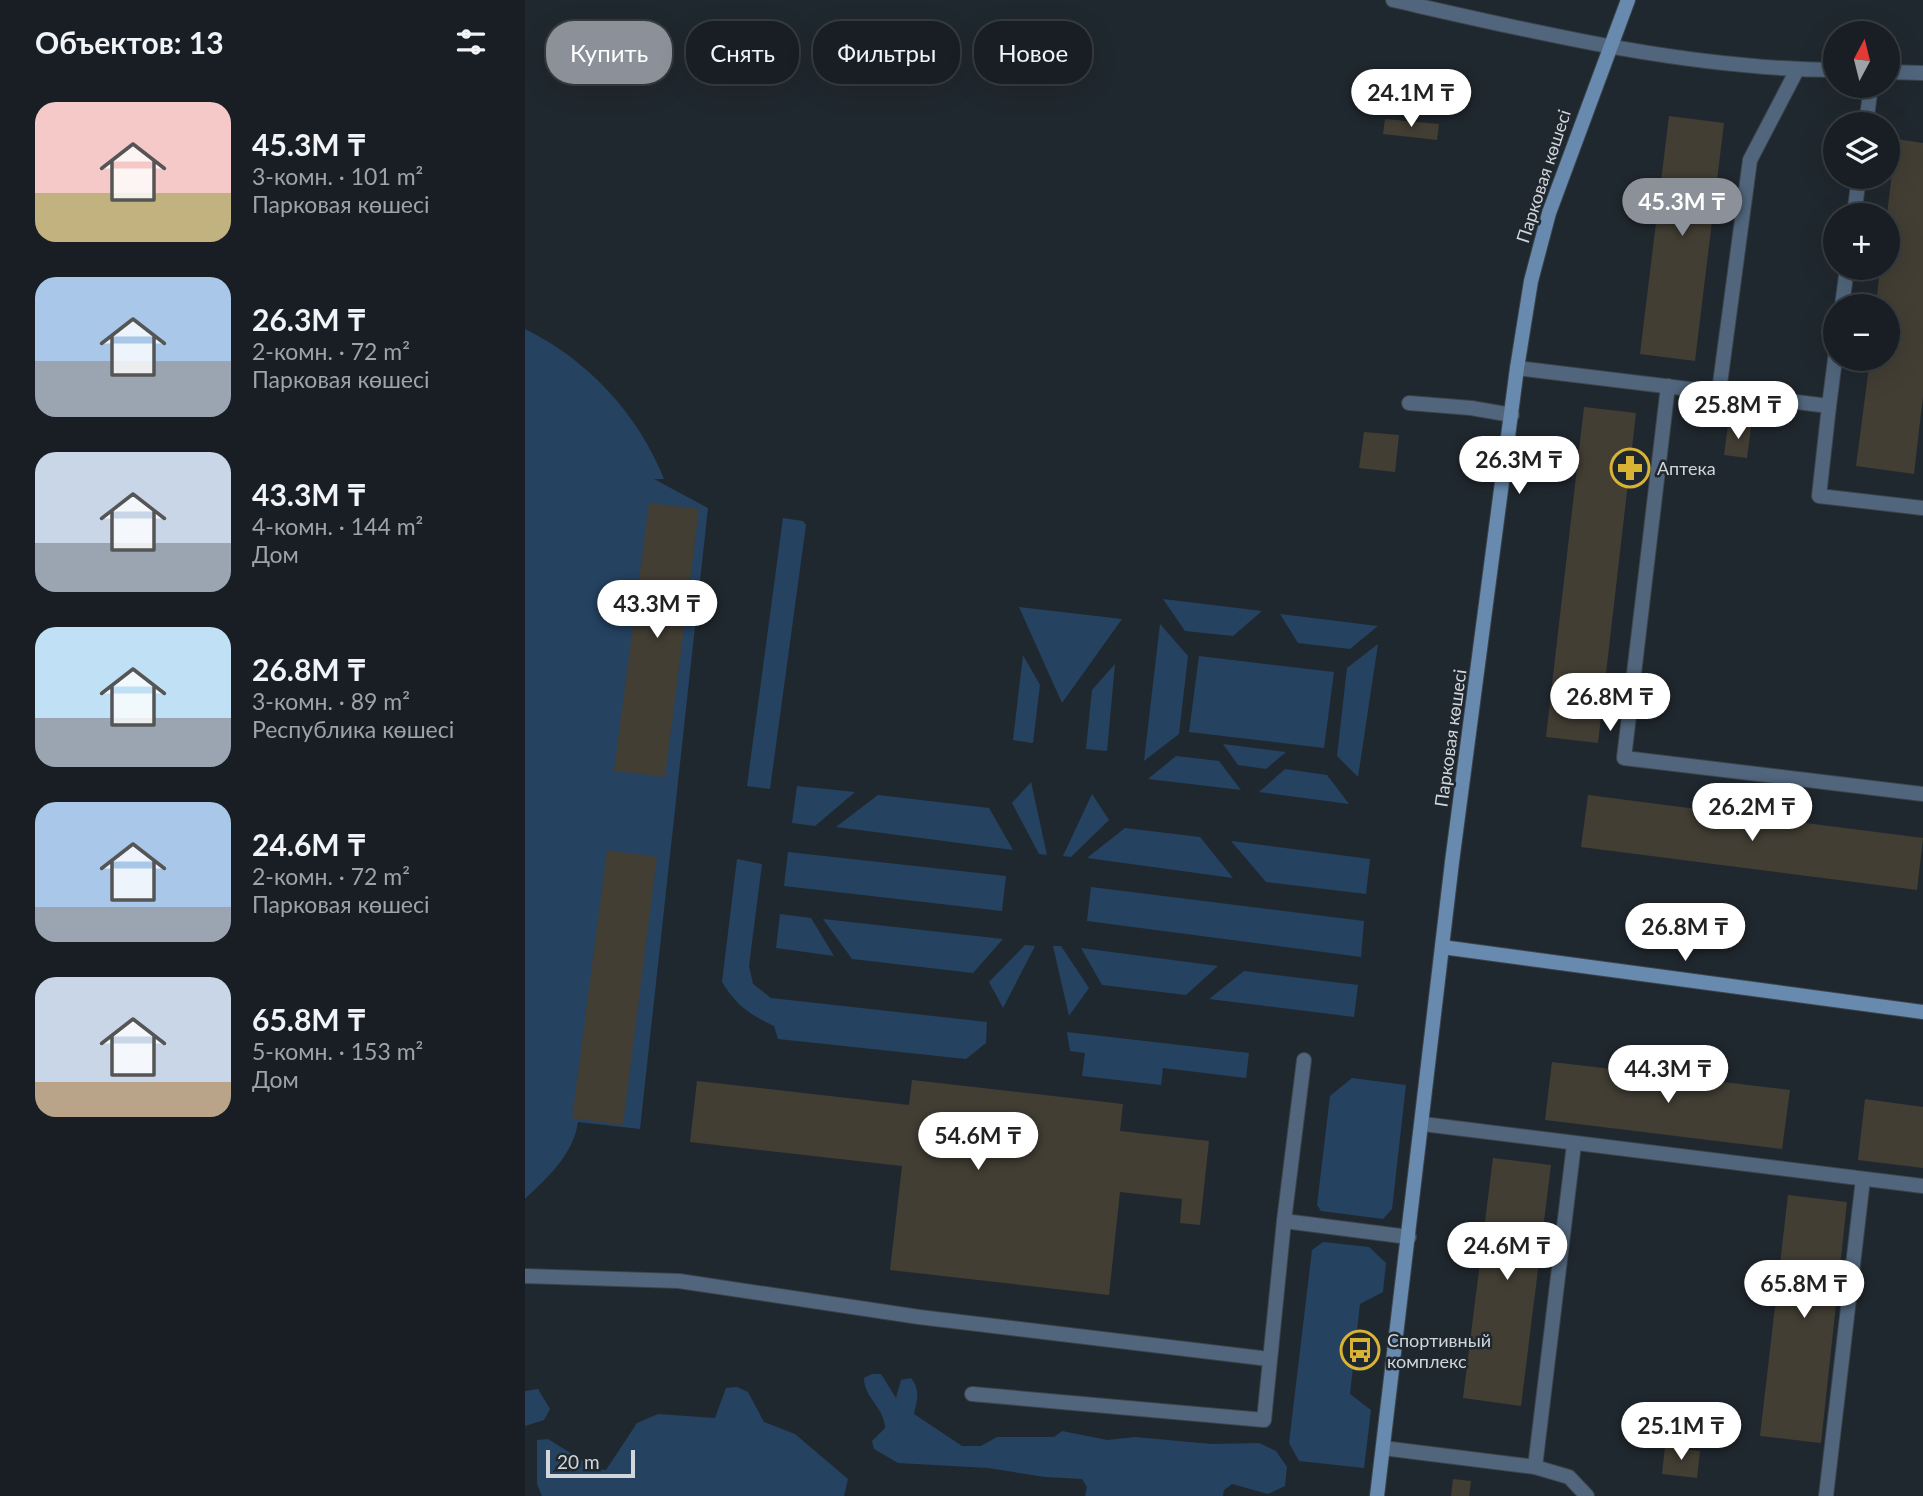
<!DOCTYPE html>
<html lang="ru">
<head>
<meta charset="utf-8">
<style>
	:root { --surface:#181e23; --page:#21272b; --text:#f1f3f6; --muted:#9fa2a6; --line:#363c41; --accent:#8c9099 }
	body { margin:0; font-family:Lato,sans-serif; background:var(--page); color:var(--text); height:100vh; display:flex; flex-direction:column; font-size:26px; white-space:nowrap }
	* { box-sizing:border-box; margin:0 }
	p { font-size:23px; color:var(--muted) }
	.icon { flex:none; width:38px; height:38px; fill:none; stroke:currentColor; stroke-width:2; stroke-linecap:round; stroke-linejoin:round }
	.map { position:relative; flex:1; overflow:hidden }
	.side { display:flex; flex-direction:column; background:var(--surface); width:525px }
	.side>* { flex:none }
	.banner { position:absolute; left:21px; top:21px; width:665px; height:63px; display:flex; gap:14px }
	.needle { width:46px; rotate:7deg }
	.fabs { position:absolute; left:1298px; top:21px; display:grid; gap:14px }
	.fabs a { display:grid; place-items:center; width:77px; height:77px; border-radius:50%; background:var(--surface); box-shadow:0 7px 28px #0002,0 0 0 2px var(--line); font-size:35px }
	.scale { position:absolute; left:21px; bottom:18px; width:89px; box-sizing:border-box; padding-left:7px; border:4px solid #d1d6db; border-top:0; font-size:19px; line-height:24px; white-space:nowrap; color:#d1d6db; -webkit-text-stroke:5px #20282f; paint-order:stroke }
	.price { position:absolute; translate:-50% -60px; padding:0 16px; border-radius:24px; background:#fff; color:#222; font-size:23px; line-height:46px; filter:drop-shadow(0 2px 4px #0008) }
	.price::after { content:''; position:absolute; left:50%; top:42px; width:21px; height:16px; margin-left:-10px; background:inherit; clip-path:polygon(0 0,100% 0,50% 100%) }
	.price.current { background:var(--accent); color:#fff }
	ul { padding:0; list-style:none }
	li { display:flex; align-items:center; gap:21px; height:175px; padding:0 35px }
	li span { display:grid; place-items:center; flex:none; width:196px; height:140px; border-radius:21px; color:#555 }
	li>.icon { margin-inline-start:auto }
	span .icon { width:84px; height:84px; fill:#fffc; stroke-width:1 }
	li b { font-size:30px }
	h2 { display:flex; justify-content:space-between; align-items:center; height:84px; padding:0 35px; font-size:30px }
	.chip { padding:0 24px; border-radius:28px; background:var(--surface); box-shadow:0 7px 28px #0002,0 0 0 2px var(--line); font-size:24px; line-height:63px }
	.chip.current { background:var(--accent); color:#fff }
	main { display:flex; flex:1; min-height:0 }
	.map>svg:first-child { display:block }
	.green { fill:#254261 }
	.building { fill:#423e34 }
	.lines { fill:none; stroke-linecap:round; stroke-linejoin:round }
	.lane-casing { stroke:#3c444b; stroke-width:16 }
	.street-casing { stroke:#3c444b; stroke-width:16 }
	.secondary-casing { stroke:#3c444b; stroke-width:16 }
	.lane { stroke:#51667d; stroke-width:14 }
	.street { stroke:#51667d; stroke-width:14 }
	.secondary { stroke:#688aae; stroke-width:14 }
	.labels { text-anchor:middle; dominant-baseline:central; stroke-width:5; stroke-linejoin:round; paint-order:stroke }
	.street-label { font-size:18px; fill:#d1d6db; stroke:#20282f }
	.poi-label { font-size:18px; fill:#d1d6db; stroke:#20282f; text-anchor:start }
</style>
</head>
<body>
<main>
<section class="side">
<h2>Объектов: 13<svg class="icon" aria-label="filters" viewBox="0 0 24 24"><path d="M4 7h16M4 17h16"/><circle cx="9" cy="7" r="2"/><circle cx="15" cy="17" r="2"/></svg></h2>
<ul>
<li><span style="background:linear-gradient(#f6c9c9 65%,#c2b280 0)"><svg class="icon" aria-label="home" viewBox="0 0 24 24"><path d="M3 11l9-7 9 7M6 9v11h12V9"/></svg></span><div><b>45.3M ₸</b><p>3-комн. · 101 m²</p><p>Парковая көшесі</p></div></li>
<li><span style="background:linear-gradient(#a9c7e8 60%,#9aa5b1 0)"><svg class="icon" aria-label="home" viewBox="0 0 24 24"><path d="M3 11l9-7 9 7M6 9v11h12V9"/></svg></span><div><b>26.3M ₸</b><p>2-комн. · 72 m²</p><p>Парковая көшесі</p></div></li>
<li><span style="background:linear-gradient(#c9d6e8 65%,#9aa5b1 0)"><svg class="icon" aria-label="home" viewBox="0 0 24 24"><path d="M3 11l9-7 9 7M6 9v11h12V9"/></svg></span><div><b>43.3M ₸</b><p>4-комн. · 144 m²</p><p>Дом</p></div></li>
<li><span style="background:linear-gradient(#bfe0f5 65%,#9aa5b1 0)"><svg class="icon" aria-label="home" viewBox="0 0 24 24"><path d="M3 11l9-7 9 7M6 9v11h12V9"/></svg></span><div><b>26.8M ₸</b><p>3-комн. · 89 m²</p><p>Республика көшесі</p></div></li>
<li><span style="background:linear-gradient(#a9c7e8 75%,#9aa5b1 0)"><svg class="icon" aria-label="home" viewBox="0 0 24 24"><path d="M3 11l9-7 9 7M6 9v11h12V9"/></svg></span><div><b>24.6M ₸</b><p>2-комн. · 72 m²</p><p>Парковая көшесі</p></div></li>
<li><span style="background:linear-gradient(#c9d6e8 75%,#b9a48a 0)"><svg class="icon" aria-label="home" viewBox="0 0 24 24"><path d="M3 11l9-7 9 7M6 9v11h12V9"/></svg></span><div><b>65.8M ₸</b><p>5-комн. · 153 m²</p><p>Дом</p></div></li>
</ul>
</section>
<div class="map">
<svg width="1398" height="1496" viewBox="0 0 1398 1496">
	<rect width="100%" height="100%" fill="#20282f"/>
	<!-- green -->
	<g class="green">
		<path d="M0,329C62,359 114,415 139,479H129L183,508L115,1129L53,1122C48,1155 23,1177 0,1199Z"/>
		<path d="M258,518L278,521L281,525L245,789L222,786Z"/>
		<path d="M638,599L737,611L708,636L660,631Z"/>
		<path d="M494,607L597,619L537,703Z"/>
		<path d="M755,614L853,626L825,649L773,643Z"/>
		<path d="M635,624L663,656L654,734L619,761Z"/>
		<path d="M853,644L833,777L812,756L822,668Z"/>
		<path d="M498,655L515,685L508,743L488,740Z"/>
		<path d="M674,656L809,672L799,748L664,732Z"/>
		<path d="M590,664L582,751L561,749L567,690Z"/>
		<path d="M698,744L761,752L741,769L713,765Z"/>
		<path d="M651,756L694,761L716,790L623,779Z"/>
		<path d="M760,769L802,775L824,804L734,792Z"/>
		<path d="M506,782L522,855L514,854L487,803Z"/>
		<path d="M272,786L330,792L290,826L267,823Z"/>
		<path d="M567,794L584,820L546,857L538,856Z"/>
		<path d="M353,795L464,808L488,850L311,827Z"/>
		<path d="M600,828L675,837L708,878L562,858Z"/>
		<path d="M706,841L845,859L841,894L741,882Z"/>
		<path d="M263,852L481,876L477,911L259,886Z"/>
		<path d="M212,859L237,864L224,966L228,984L246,998L462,1022L461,1043L441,1059L253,1039L249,1026C224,1014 212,1006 197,982Z"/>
		<path d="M566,887L839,921L836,957L562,921Z"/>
		<path d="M255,914L286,918L309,956L251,948Z"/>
		<path d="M298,919L478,939L448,973L327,959Z"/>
		<path d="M500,945L510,946L478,1008L464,982Z"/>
		<path d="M528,946H536L564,988L544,1016Z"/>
		<path d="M556,948L693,966L661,995L577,985Z"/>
		<path d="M719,971L833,985L829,1017L684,999Z"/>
		<path d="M542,1032L724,1053L721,1078L638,1068L636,1085L557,1076L560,1053L545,1051Z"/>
		<path d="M827,1078L881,1085L867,1209L858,1219L796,1211L792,1205L805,1096Z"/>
		<path d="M798,1242L844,1247L861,1263L858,1292L835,1304L825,1394L846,1410L839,1468L774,1461L764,1443L787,1250Z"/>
		<path d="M347,1374H356L371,1398L376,1380L386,1378C396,1391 392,1400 389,1414L437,1446H456L472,1437H529L537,1431L582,1440L610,1437L687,1444L734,1443L751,1451L762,1467L760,1486L743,1494L707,1484L699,1490L698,1496H560L562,1487L557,1479L520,1477L463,1468L373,1463L349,1449L347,1441L360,1428C360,1408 339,1398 339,1378Z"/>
		<path d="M212,1387L223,1392L239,1422L270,1434L323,1479L319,1496H17L12,1484V1440L23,1439L71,1469L81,1470L112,1423L133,1414L190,1418L201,1388Z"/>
		<path d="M13,1389L25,1409L19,1420L0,1426V1391Z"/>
	</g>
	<!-- building -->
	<g class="building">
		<path d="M1144,116L1199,123L1170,361L1115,354Z"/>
		<path d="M860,119L914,124L912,140L858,134Z"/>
		<path d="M1371,139L1398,143V396L1389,474L1331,466L1345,359H1363V306H1351L1355,268H1363L1362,215Z"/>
		<path d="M1059,407L1111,413L1073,743L1021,737Z"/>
		<path d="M1203,425L1226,427L1222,458L1199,455Z"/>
		<path d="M839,432L874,435L870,472L834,468Z"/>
		<path d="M124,503L174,509L140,777L89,771Z"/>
		<path d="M1063,795L1398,838L1392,890L1056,847Z"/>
		<path d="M82,850L132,857L98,1125L47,1118Z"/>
		<path d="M1027,1062L1265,1090L1257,1149L1020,1120Z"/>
		<path d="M387,1080L598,1104L595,1131L684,1141L675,1225L655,1223L657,1199L595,1192L584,1295L365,1270L377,1166L165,1142L172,1081L384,1105Z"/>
		<path d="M1340,1099L1398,1107V1168L1333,1160Z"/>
		<path d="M968,1158L1026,1165L996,1406L938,1398Z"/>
		<path d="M1263,1195L1322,1202L1296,1443L1235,1436Z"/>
		<path d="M1140,1447L1175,1451L1172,1478L1137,1474Z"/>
		<path d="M928,1479L946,1481L944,1496H926Z"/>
	</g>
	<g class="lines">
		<defs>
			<g id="lane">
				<path d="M884,403L946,408L987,415"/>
				<path d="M779,1060L759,1221L884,1237"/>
				<path d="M898,1124L1398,1186"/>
				<path d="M0,1276L154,1281L394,1317L744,1359"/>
				<path d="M447,1394L739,1420L759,1221"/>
				<path d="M858,1448L1010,1467L1049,1144"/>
				<path d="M1010,1467L1044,1477L1062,1496"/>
				<path d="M1301,1496L1338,1179"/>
			</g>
			<g id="street">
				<path d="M868,0C1013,33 1162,69 1311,70"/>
				<path d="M1363,72L1398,73"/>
				<path d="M1341,124L1346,86"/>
				<path d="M1329,215L1334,177"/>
				<path d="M1317,306L1322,268"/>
				<path d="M992,368L1304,406L1294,496L1398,508"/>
				<path d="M1143,386L1099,758L1398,794"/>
				<path d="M1194,391L1225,160L1272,70"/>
				<path d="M1304,406L1311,352"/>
			</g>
			<g id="secondary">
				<path d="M917,947L1398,1012"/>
				<path d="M852,1496L927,862L992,368L1006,281L1024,213L1103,0"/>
			</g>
		</defs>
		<!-- lane casing -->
		<use href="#lane" class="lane-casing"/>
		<!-- street casing -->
		<use href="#street" class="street-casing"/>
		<!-- secondary casing -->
		<use href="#secondary" class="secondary-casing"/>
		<!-- lane -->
		<use href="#lane" class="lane"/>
		<!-- street -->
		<use href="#street" class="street"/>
		<!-- secondary -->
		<use href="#secondary" class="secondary"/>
	</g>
	<!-- icons -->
	<defs>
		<symbol id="pharmacy-ring" viewBox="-11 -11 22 22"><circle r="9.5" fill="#20282f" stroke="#d9b334" stroke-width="1.5"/><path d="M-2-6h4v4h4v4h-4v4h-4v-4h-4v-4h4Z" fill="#d9b334"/></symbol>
		<symbol id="bus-ring" viewBox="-11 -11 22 22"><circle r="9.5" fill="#20282f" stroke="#d9b334" stroke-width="1.5"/><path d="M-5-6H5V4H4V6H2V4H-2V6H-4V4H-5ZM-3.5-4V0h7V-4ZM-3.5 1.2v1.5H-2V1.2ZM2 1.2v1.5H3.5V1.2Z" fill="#d9b334"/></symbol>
	</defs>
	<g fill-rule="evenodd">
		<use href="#pharmacy-ring" x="1083" y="446" width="44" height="44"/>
		<use href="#bus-ring" x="813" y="1328" width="44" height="44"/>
	</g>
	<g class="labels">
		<!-- street labels -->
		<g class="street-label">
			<text transform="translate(1018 176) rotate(-72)">Парковая көшесі</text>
			<text transform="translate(925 738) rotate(-82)">Парковая көшесі</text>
		</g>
		<!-- poi labels -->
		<g class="poi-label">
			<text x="1132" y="468">Аптека</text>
			<text x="862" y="1340">Спортивный<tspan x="862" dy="21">комплекс</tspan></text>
		</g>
	</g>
</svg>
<div class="fabs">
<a><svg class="needle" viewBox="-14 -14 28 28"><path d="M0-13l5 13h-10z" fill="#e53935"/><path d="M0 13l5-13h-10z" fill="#9fa2a6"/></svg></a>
<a><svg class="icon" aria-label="layers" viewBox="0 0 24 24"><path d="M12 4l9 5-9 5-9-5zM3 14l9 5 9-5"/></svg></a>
<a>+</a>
<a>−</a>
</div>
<div class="scale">20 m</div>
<b class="price" style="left:886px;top:129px">24.1M ₸</b>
<b class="price current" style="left:1157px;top:238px">45.3M ₸</b>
<b class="price" style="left:1213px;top:441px">25.8M ₸</b>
<b class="price" style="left:994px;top:496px">26.3M ₸</b>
<b class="price" style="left:132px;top:640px">43.3M ₸</b>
<b class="price" style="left:1085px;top:733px">26.8M ₸</b>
<b class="price" style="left:1227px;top:843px">26.2M ₸</b>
<b class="price" style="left:1160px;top:963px">26.8M ₸</b>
<b class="price" style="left:1143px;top:1105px">44.3M ₸</b>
<b class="price" style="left:453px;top:1172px">54.6M ₸</b>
<b class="price" style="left:982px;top:1282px">24.6M ₸</b>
<b class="price" style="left:1279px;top:1320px">65.8M ₸</b>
<b class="price" style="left:1156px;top:1462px">25.1M ₸</b>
<div class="banner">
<a class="chip current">Купить</a>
<a class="chip">Снять</a>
<a class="chip">Фильтры</a>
<a class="chip">Новое</a>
</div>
</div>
</main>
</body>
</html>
